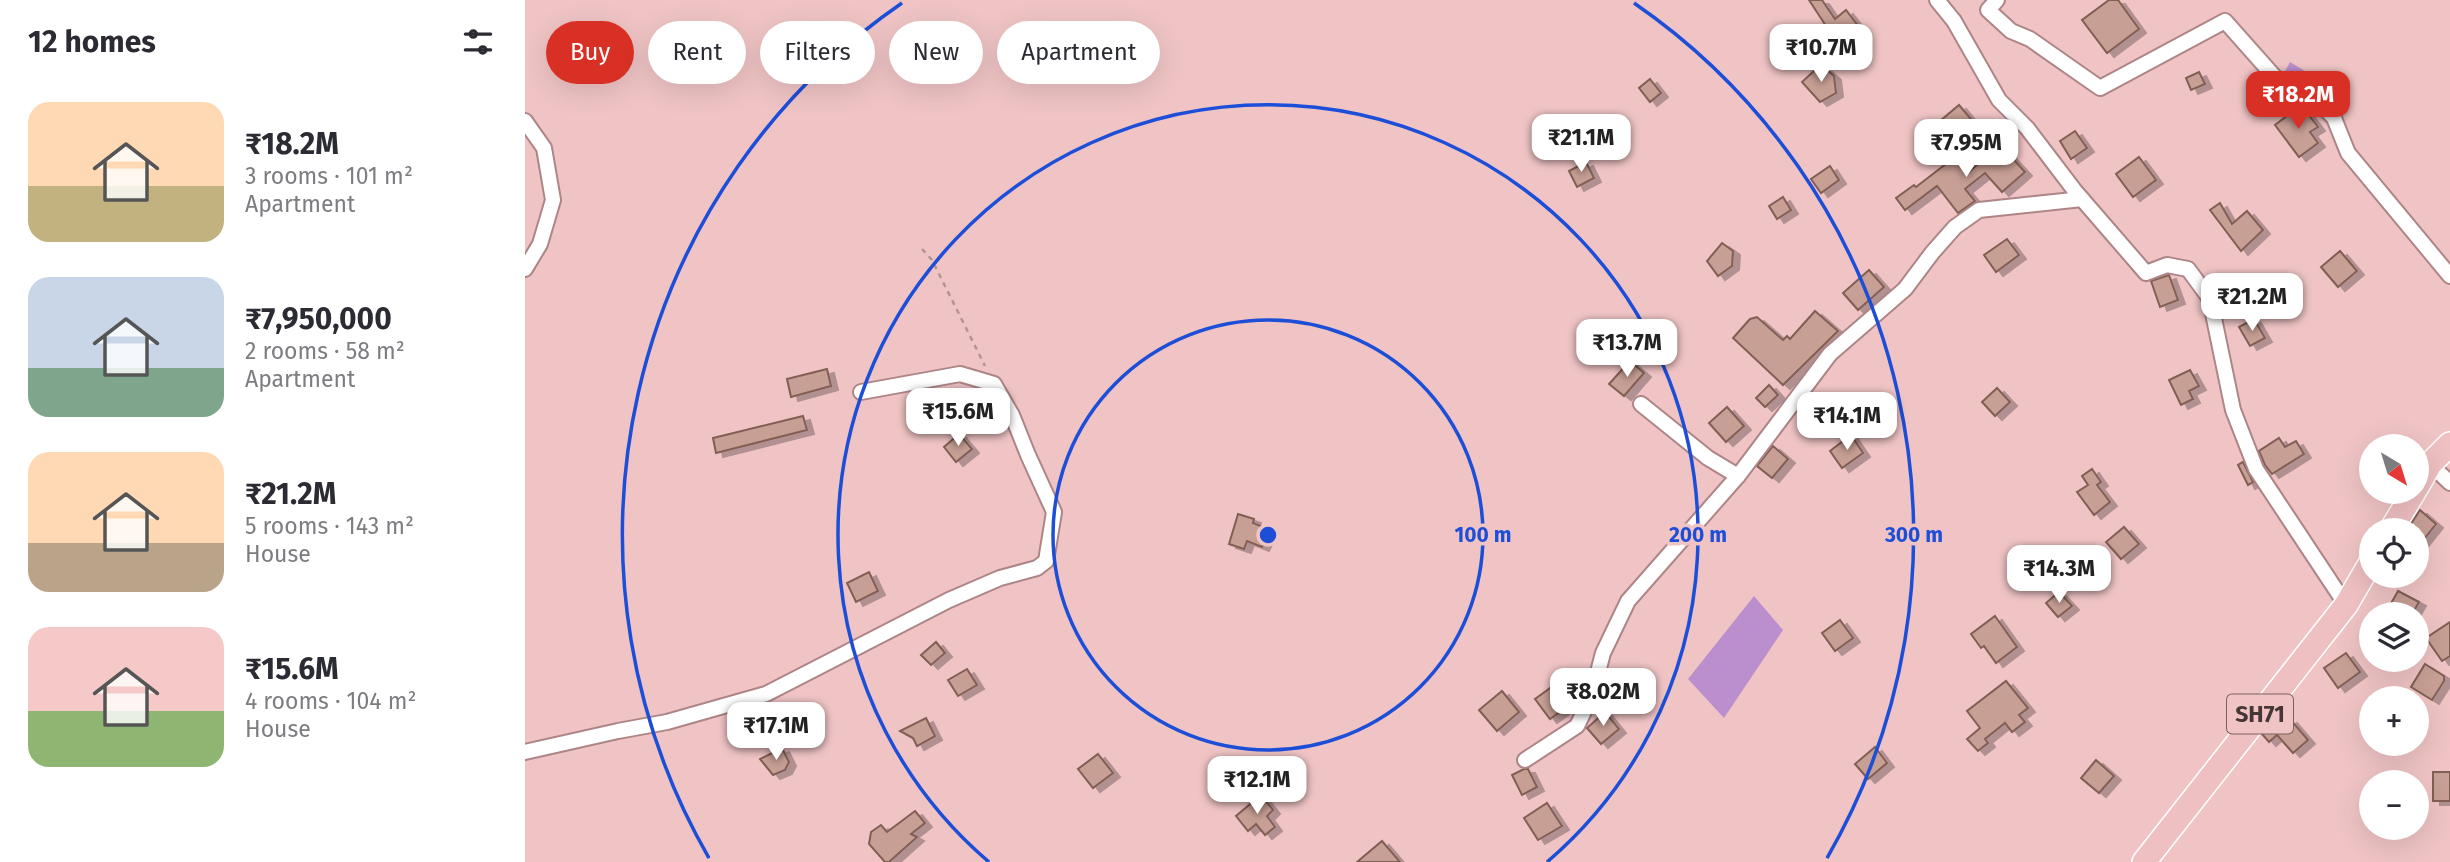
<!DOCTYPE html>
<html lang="en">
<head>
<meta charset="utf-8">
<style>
	:root { --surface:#fff; --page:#f2f2f3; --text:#2b2b33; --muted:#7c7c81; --accent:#d93025 }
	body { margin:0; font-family:"Fira Sans",sans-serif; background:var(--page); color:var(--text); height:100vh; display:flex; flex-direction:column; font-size:26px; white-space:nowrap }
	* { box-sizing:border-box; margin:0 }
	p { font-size:23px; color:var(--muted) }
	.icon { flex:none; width:38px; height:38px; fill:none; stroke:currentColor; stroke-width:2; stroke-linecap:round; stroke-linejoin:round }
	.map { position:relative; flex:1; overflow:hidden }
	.details { display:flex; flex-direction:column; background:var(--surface); width:525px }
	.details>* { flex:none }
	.banner { position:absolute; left:21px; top:21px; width:665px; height:63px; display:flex; gap:14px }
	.needle { width:46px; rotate:142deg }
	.tools { position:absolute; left:1834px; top:434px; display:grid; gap:14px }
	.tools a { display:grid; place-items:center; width:70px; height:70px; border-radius:50%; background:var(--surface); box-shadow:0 7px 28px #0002; font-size:35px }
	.price { position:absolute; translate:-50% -60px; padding:0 16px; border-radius:14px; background:#fff; color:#222; font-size:23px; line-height:46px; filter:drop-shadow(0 2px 4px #0008) }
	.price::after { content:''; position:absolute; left:50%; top:42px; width:21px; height:16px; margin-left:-10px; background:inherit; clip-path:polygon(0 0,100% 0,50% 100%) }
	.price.selected { background:var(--accent); color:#fff }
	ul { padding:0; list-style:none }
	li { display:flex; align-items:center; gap:21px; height:175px; padding:0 28px }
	li span { display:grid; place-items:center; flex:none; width:196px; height:140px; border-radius:21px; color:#555 }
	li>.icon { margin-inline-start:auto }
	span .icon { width:84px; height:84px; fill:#fffc; stroke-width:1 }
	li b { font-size:30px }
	h2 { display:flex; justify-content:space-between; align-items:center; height:84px; padding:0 28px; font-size:30px }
	.tag { padding:0 24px; border-radius:32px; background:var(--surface); box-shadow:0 7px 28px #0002; font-size:24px; line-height:63px }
	.tag.selected { background:var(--accent); color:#fff }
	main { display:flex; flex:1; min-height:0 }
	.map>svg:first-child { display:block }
	.water { fill:#bb8fce }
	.building { fill:#c79f94; stroke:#825e54; stroke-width:2; filter:url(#shadow) }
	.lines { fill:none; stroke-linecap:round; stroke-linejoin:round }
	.street-casing { stroke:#ae8587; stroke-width:18 }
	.primary-casing { stroke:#fff; stroke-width:26 }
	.path { stroke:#b59293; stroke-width:2.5; stroke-dasharray:5 5; stroke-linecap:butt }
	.street { stroke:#fff; stroke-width:14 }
	.primary { stroke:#efc0c2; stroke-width:23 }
	.ring { fill:none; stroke:#1d4ed8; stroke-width:3.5 }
	.labels { text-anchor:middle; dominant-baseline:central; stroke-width:7; stroke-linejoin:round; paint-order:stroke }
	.shield { fill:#f0c4c5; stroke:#7a6161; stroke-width:2 }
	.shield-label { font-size:23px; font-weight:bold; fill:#473636 }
	.centre { fill:#1d4ed8; stroke:#f0c4c5; stroke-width:3.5 }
	.ring-label { font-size:21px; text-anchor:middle; font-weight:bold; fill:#1d4ed8; stroke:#f0c4c5; stroke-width:7; stroke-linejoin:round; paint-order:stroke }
</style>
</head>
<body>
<main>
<section class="details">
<h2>12 homes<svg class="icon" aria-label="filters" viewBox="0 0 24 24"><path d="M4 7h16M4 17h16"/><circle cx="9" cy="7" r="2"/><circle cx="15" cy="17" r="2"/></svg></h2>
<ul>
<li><span style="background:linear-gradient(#ffd9b3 60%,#c2b280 0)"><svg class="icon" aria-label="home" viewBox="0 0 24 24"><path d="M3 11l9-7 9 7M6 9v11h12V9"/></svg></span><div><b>₹18.2M</b><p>3 rooms · 101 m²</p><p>Apartment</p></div></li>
<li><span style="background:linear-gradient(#c9d6e8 65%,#7fa58c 0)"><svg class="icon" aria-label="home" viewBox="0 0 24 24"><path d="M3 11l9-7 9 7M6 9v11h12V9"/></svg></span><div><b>₹7,950,000</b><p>2 rooms · 58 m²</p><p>Apartment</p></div></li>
<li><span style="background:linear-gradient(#ffd9b3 65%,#b9a48a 0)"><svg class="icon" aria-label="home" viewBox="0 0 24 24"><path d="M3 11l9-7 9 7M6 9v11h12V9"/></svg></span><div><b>₹21.2M</b><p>5 rooms · 143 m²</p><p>House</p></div></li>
<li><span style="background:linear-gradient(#f6c9c9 60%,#8fb573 0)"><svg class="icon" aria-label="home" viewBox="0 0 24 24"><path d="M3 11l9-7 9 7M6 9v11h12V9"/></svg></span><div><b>₹15.6M</b><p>4 rooms · 104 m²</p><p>House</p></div></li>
</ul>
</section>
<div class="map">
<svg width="1925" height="862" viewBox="0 0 1925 862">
	<defs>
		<filter id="shadow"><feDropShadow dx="7" dy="4" stdDeviation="0" flood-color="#0004"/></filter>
	</defs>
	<rect width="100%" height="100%" fill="#f0c4c5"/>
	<!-- water -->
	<g class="water">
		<path d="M1765,62L1783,73L1775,87L1757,77Z"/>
		<path d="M1229,596L1258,630L1199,718L1163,679Z"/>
	</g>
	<!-- building -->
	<g class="building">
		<path d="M1284,0H1297L1310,19L1321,10L1337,31L1316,48L1299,27L1301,26Z"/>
		<path d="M1584,0H1593L1614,29L1582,53L1557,20Z"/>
		<path d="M1300,68L1309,76L1311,93L1295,102L1277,82L1290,70Z"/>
		<path d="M1674,72L1680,84L1666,90L1661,78Z"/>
		<path d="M1125,79L1136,93L1125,102L1114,88Z"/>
		<path d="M1434,105L1451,125L1432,142L1415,121Z"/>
		<path d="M1776,105L1793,127L1785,132L1793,143L1774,157L1750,125Z"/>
		<path d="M1550,131L1562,148L1546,159L1535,141Z"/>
		<path d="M1470,139L1500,172L1477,192L1460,173L1440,189L1450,201L1433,213L1412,186L1380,210L1371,198L1389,185L1391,187L1430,157L1443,173L1465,153L1460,148Z"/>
		<path d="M1614,157L1631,180L1608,197L1591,174Z"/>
		<path d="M1061,162L1069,178L1052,187L1044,171Z"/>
		<path d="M1305,166L1314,180L1296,193L1286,179Z"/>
		<path d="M1258,197L1266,210L1252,219L1244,206Z"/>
		<path d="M1695,203L1707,224L1722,211L1738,230L1716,251L1685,210Z"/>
		<path d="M1482,239L1494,255L1471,272L1459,255Z"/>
		<path d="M1197,243L1208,251L1207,266L1193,276L1182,261Z"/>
		<path d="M1815,251L1832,271L1813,287L1796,267Z"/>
		<path d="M1344,270L1359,287L1333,310L1318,293Z"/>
		<path d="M1644,275L1653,300L1635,307L1626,281Z"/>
		<path d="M1290,311L1313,331L1258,385L1208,338L1225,319L1232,317L1258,340L1262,336L1265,339Z"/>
		<path d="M1729,319L1740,338L1725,346L1714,327Z"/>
		<path d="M1105,361L1119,373L1099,396L1084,384Z"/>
		<path d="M302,369L306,386L266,397L262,379Z"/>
		<path d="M1665,370L1674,386L1664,391L1668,399L1656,405L1644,380Z"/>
		<path d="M1244,385L1253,395L1240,407L1231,398Z"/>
		<path d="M1472,388L1485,402L1470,416L1457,402Z"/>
		<path d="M1202,407L1219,426L1201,442L1184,423Z"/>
		<path d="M278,416L282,430L191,453L188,438Z"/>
		<path d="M434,434L447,449L431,462L419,447Z"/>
		<path d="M1326,435L1338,453L1317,468L1305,451Z"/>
		<path d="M1754,438L1760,447L1771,441L1779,454L1747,474L1740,465L1734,451Z"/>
		<path d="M1248,446L1263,459L1247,478L1232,466Z"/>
		<path d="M1718,462L1728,482L1723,485L1713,465Z"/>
		<path d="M1567,469L1576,482L1572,485L1585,502L1569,515L1552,492L1563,485L1557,476Z"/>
		<path d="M1895,510L1911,524L1892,548V530H1882Z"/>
		<path d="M713,514L729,519L728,523L745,530L737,547L722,541L719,549L704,544Z"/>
		<path d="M1599,527L1614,544L1596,559L1581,542Z"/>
		<path d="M344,572L353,591L331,602L322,583Z"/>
		<path d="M1873,591L1894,602L1887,614H1860Z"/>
		<path d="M1534,592L1547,606L1533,617L1521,603Z"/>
		<path d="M1470,616L1492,647L1471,663L1459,646L1456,648L1446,634Z"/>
		<path d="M1315,620L1328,638L1310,651L1297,633Z"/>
		<path d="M1925,622V656L1917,661L1901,638Z"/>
		<path d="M411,642L420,653L406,665L396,655Z"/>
		<path d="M1821,653L1835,672L1813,688L1799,668Z"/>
		<path d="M1900,664L1919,676V681L1907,700L1886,687Z"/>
		<path d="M442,669L452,685L433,696L423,680Z"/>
		<path d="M1481,681L1503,708L1494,715L1500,722L1487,732L1480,723L1460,739L1463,743L1453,751L1442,739L1455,728L1442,711Z"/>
		<path d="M1028,686L1043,706L1025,719L1010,699Z"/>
		<path d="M977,691L994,712L972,731L954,710Z"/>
		<path d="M1080,712L1094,729L1076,744L1062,728Z"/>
		<path d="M401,718L410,736L392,746L388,738L375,731Z"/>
		<path d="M1765,719L1783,740L1768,753L1752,735L1744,742L1737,734L1744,725L1750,732Z"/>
		<path d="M236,720L247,729L240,738L229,729Z"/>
		<path d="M1350,747L1362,763L1343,779L1330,764Z"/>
		<path d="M257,748L264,762L260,770L248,775L235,759Z"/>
		<path d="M573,754L588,773L568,788L553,769Z"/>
		<path d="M1571,760L1589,776L1574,793L1556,778Z"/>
		<path d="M999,769H1003L1012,787L997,795L987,775Z"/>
		<rect x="1908" y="772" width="17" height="29"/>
		<path d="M736,795L748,810L742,816L750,827L740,835L731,824L723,831L711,816Z"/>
		<path d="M1022,803L1037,826L1013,840L999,818Z"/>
		<path d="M390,811L400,823L386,834L392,837L364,862H360L344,844L346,832L356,825L362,832Z"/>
		<path d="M857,841L875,862H832Z"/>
	</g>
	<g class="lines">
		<defs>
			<g id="street">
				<path d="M1412,0L1429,21L1474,100L1502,128L1550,191L1621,273L1642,265L1663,269L1685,299L1708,410L1731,469L1821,605"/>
				<path d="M1472,0L1463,10L1486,31L1505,39L1575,88L1700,21L1755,83L1787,95L1809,118L1823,153L1925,276"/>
				<path d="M0,121L19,148L28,200L15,244L0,269"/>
				<path d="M1116,404L1183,458L1213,476L1305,354L1380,289L1407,253L1430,227L1454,210L1557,199"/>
				<path d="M1905,464L1925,483"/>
				<path d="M0,752L93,731L142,722L241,694L424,600L475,578L512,568L521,561L529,512L503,455L487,415L469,384L435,374L336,392"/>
				<path d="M1000,760L1052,726L1067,695L1078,653L1103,601L1213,476"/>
			</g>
			<g id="primary">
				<path d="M1892,487L1905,464L1925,444"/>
				<path d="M1866,530L1889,492"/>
				<path d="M1619,862L1821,605L1846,562"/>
			</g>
		</defs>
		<!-- street casing -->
		<use href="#street" class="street-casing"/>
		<!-- primary casing -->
		<use href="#primary" class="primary-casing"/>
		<!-- path -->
		<path class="path" d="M397,249L407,260L460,366"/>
		<!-- street -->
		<use href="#street" class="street"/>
		<!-- primary -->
		<use href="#primary" class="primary"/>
	</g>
	<!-- distance rings -->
	<g class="ring">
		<circle cx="743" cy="535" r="215"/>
		<path d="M464 862A430 430 0 1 1 1022 862"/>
		<path d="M184 858A646 646 0 0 1 377 3M1109 3A646 646 0 0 1 1302 858"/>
	</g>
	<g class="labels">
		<!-- shield labels -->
		<rect class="shield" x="1702" y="694.5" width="66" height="39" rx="5"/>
		<g class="shield-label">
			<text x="1735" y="714">SH71</text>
		</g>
	</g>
	<circle cx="743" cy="535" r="10" class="centre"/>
	<g class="ring-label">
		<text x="958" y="542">100 m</text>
		<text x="1173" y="542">200 m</text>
		<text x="1389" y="542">300 m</text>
	</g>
</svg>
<div class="tools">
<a><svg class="needle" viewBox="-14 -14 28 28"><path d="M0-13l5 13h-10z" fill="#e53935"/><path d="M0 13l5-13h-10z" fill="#7c7c81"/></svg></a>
<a><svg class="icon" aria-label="locate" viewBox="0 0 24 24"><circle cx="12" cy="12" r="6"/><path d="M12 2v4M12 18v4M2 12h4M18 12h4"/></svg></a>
<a><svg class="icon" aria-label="layers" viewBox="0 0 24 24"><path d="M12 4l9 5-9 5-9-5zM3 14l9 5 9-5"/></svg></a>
<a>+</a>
<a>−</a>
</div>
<b class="price" style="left:1296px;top:84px">₹10.7M</b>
<b class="price selected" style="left:1773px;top:131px">₹18.2M</b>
<b class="price" style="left:1056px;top:174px">₹21.1M</b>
<b class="price" style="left:1441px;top:179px">₹7.95M</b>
<b class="price" style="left:1727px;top:333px">₹21.2M</b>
<b class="price" style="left:1102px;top:379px">₹13.7M</b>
<b class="price" style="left:433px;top:448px">₹15.6M</b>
<b class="price" style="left:1322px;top:452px">₹14.1M</b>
<b class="price" style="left:1534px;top:605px">₹14.3M</b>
<b class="price" style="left:1078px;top:728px">₹8.02M</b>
<b class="price" style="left:251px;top:762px">₹17.1M</b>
<b class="price" style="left:732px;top:816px">₹12.1M</b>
<div class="banner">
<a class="tag selected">Buy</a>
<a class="tag">Rent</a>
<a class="tag">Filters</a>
<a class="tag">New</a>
<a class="tag">Apartment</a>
</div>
</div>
</main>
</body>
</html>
